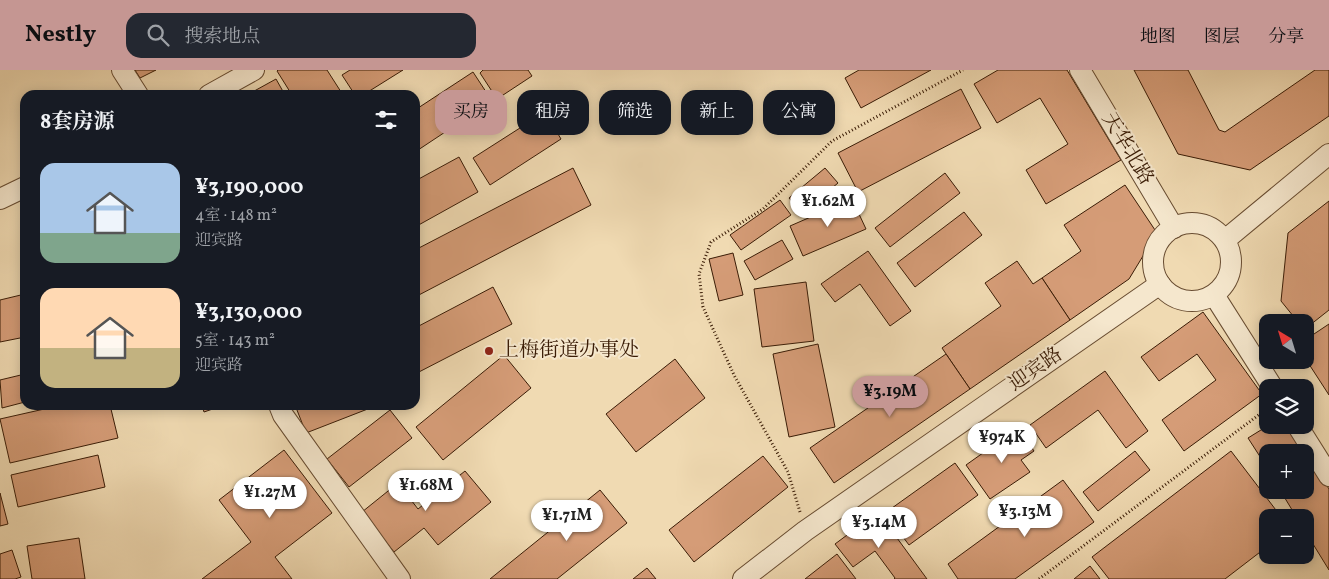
<!DOCTYPE html>
<html lang="zh">
<head>
<meta charset="utf-8">
<style>
	:root { --surface:#171b24; --page:#242831; --text:#f1f3f6; --muted:#9ea1a6; --accent:#c59692 }
	body { margin:0; font-family:Vollkorn,"Noto Serif SC",serif; background:var(--page); color:var(--text); height:100vh; display:flex; flex-direction:column; font-size:19px; white-space:nowrap }
	* { box-sizing:border-box; margin:0 }
	p { font-size:16px; color:var(--muted) }
	.icon { flex:none; width:28px; height:28px; fill:none; stroke:currentColor; stroke-width:2; stroke-linecap:round; stroke-linejoin:round }
	.map { position:relative; flex:1; overflow:hidden }
	.sheet { position:absolute; left:20px; top:20px; width:400px; height:320px; display:flex; flex-direction:column; background:var(--surface); border-radius:15px; box-shadow:0 2px 12px #0003 }
	.sheet>* { flex:none }
	.guide { position:absolute; left:435px; top:20px; width:475px; height:45px; display:flex; gap:10px }
	.needle { width:32px; rotate:322deg }
	.buttons { position:absolute; left:1259px; top:244px; display:grid; gap:10px }
	.buttons a { display:grid; place-items:center; width:55px; height:55px; border-radius:10px; background:var(--surface); box-shadow:0 2px 12px #0003; font-size:25px }
	.price { position:absolute; translate:-50% -42px; padding:0 11px; border-radius:18px; background:#fff; color:#222; font-size:16px; line-height:32px; filter:drop-shadow(0 1px 2px #0008) }
	.price::after { content:''; position:absolute; left:50%; top:30px; width:15px; height:11px; margin-left:-8px; background:inherit; clip-path:polygon(0 0,100% 0,50% 100%) }
	.price.selected { background:var(--accent); color:#111 }
	ul { padding:0; list-style:none }
	li { display:flex; align-items:center; gap:15px; height:125px; padding:0 20px }
	li span { display:grid; place-items:center; flex:none; width:140px; height:100px; border-radius:15px; color:#555 }
	li>.icon { margin-inline-start:auto }
	span .icon { width:60px; height:60px; fill:#fffc; stroke-width:1 }
	li b { font-size:21px }
	h2 { display:flex; justify-content:space-between; align-items:center; height:60px; padding:0 20px; font-size:21px }
	.pill { padding:0 18px; border-radius:15px; background:var(--surface); box-shadow:0 2px 12px #0003; font-size:18px; line-height:45px }
	.pill.selected { background:var(--accent); color:#111 }
	header { display:flex; align-items:center; gap:30px; box-sizing:border-box; height:70px; padding:0 25px; background:var(--accent); color:#111 }
	header strong { font-size:24px }
	nav { display:flex; gap:28px; margin-inline-start:auto; font-size:18px }
	.search { width:350px; height:45px; background:var(--page); display:flex; align-items:center; gap:12px; box-sizing:border-box; padding:0 18px; border-radius:15px; color:var(--muted); font-size:19px }
	.map>svg:first-child { display:block }
	.building { fill:#d59c77; stroke:#3a1c06 }
	.lines { fill:none; stroke-linecap:round; stroke-linejoin:round }
	.minor-casing { stroke:#684c31; stroke-width:22 }
	.path { stroke:#3a1c06; stroke-width:3; stroke-dasharray:1 2.5; stroke-linecap:butt }
	.minor { stroke:#f5e7cd; stroke-width:20 }
	.poi-dot { fill:#8f2418; stroke:#f5e7cd; stroke-width:2 }
	.labels { text-anchor:middle; dominant-baseline:central; stroke-width:4; stroke-linejoin:round; paint-order:stroke }
	.street-label { font-size:20px; fill:#3a1c06; stroke:#f5e7cd }
	.poi-label { font-size:20px; fill:#3a1c06; stroke:#f5e7cd; text-anchor:start }
</style>
</head>
<body>
<header>
<strong>Nestly</strong>
<div class="search"><svg class="icon" aria-label="search" viewBox="0 0 24 24"><circle cx="10" cy="10" r="6"/><path d="M15 15l6 6"/></svg>搜索地点</div>
<nav><a>地图</a><a>图层</a><a>分享</a></nav>
</header>
<div class="map">
<svg width="1329" height="509" viewBox="0 0 1329 509">
	<rect width="100%" height="100%" fill="#f0dab2"/>
	<filter id="stains"><feTurbulence type="fractalNoise" baseFrequency=".004" numOctaves="4"/><feColorMatrix values="0 0 0 0 .2 0 0 0 0 .09 0 0 0 0 .02 0 0 0 .5 -.17"/></filter>
	<radialGradient id="worn" r=".72"><stop offset=".6" stop-color="#630" stop-opacity="0"/><stop offset="1" stop-color="#630" stop-opacity=".3"/></radialGradient>
	<!-- building -->
	<g class="building">
		<path d="M135,0H156L140,8Z"/>
		<path d="M278,0H327L343,25H292L277,1Z"/>
		<path d="M350,0H403L363,25H355L342,5Z"/>
		<path d="M483,0H528L532,6L497,29L480,3Z"/>
		<path d="M859,0H931L861,38L845,8Z"/>
		<path d="M998,0H1067L1121,90L1046,134L1026,100L1068,74L1040,28L997,53L974,14Z"/>
		<path d="M1134,0H1188L1219,60L1225,62L1315,0H1329V46L1250,100L1178,84Z"/>
		<path d="M473,2L492,31L415,82V40Z"/>
		<path d="M276,9L285,25H247Z"/>
		<path d="M961,19L981,58L858,122L838,83Z"/>
		<path d="M545,42L561,69L490,115L473,88Z"/>
		<path d="M459,87L478,122L415,157V111Z"/>
		<path d="M573,98L591,135L415,227V180Z"/>
		<path d="M825,98L838,113L802,143L789,128Z"/>
		<path d="M945,103L960,123L890,177L875,158Z"/>
		<path d="M1125,115L1157,163L1129,209L1070,250L1042,208L1081,181L1064,155Z"/>
		<path d="M852,129L866,159L803,186L790,156Z"/>
		<path d="M780,130L791,145L741,180L730,165Z"/>
		<path d="M1329,131V240L1305,259V252H1298L1281,231L1288,163Z"/>
		<path d="M964,142L982,165L915,217L897,193Z"/>
		<path d="M782,170L793,189L755,210L744,191Z"/>
		<path d="M868,181L911,241L890,256L860,214L835,232L821,214Z"/>
		<path d="M733,183L743,225L719,231L709,189Z"/>
		<path d="M1017,191L1033,214L1042,208L1070,250L970,319L942,278L1001,236L985,213Z"/>
		<path d="M806,212L814,271L762,277L754,219Z"/>
		<path d="M493,217L512,254L415,304V258Z"/>
		<path d="M25,224V267L0,272V230Z"/>
		<path d="M1203,242L1262,324L1184,381L1162,350L1216,310L1197,284L1159,311L1141,287Z"/>
		<path d="M1329,254V325L1305,288V270Z"/>
		<path d="M818,274L835,357L789,367L773,284Z"/>
		<path d="M946,284L970,319L834,413L810,378Z"/>
		<path d="M504,285L531,318L443,390L416,357Z"/>
		<path d="M675,289L705,328L636,382L606,344Z"/>
		<path d="M1105,301L1148,361L1126,378L1098,340L1046,378L1030,355Z"/>
		<path d="M25,304V332L2,338L0,310Z"/>
		<path d="M62,335H110L118,368L10,393L0,349Z"/>
		<path d="M202,335H224L204,342Z"/>
		<path d="M295,335H378L306,363Z"/>
		<path d="M390,340L412,368L349,417L327,389Z"/>
		<path d="M1269,355H1290L1329,419V500L1305,461V448H1297L1280,420H1305V382H1268V399L1248,368Z"/>
		<path d="M1018,358L1034,381L1021,390L1030,402L990,429L966,395Z"/>
		<path d="M284,380L332,443L275,487L292,509H202L251,472L219,430Z"/>
		<path d="M1135,381L1150,400L1098,441L1083,422Z"/>
		<path d="M1231,381L1282,448H1268V476L1225,509H1109L1092,487Z"/>
		<path d="M98,385L105,417L18,437L11,405Z"/>
		<path d="M763,386L788,417L694,492L669,460Z"/>
		<path d="M955,393L978,425L909,475L885,443Z"/>
		<path d="M465,401L491,432L438,475L424,458L394,482L362,442L398,413L418,439Z"/>
		<path d="M1063,410L1094,452L1015,509H958L948,494Z"/>
		<path d="M600,420L627,453L557,509H490Z"/>
		<path d="M0,423L8,454L0,456Z"/>
		<path d="M878,442L927,509H894L895,508L875,481L853,497L835,474Z"/>
		<path d="M79,468L85,509H32L27,476Z"/>
		<path d="M12,480L21,507L15,509H0V484Z"/>
		<path d="M837,484L856,509H805Z"/>
		<path d="M1090,496L1100,509H1074Z"/>
		<path d="M647,498L656,509H633Z"/>
	</g>
	<g class="lines">
		<defs>
			<g id="minor">
				<path d="M122,0L138,25"/>
				<path d="M1080,0L1174,158"/>
				<path d="M209,25L254,0"/>
				<path d="M0,129L25,117"/>
				<circle cx="1192" cy="192" r="39"/>
				<path d="M1225,170L1329,84"/>
				<path d="M1214,225L1273,318"/>
				<path d="M279,335L283,345L400,509"/>
				<path d="M1297,355L1329,406"/>
				<path d="M743,509L805,461L1160,214"/>
			</g>
		</defs>
		<!-- minor casing -->
		<use href="#minor" class="minor-casing"/>
		<!-- path -->
		<g class="path">
			<path d="M800,442L788,402L734,305L703,237L699,204L711,172L763,139L832,71L963,0"/>
			<path d="M1039,509L1268,338"/>
		</g>
		<!-- minor -->
		<use href="#minor" class="minor"/>
	</g>
	<!-- markers -->
	<circle class="poi-dot" cx="489" cy="281" r="5"/>
	<g class="labels">
		<!-- street labels -->
		<g class="street-label">
			<text transform="translate(1127 79) rotate(59)">天华北路</text>
			<text transform="translate(1036 300) rotate(-35)">迎宾路</text>
		</g>
		<!-- poi labels -->
		<g class="poi-label">
			<text x="499" y="281">上梅街道办事处</text>
		</g>
	</g>
	<rect width="100%" height="100%" filter="url(#stains)"/>
	<rect width="100%" height="100%" fill="url(#worn)"/>
</svg>
<div class="buttons">
<a><svg class="needle" viewBox="-14 -14 28 28"><path d="M0-13l5 13h-10z" fill="#e53935"/><path d="M0 13l5-13h-10z" fill="#9ea1a6"/></svg></a>
<a><svg class="icon" aria-label="layers" viewBox="0 0 24 24"><path d="M12 4l9 5-9 5-9-5zM3 14l9 5 9-5"/></svg></a>
<a>+</a>
<a>−</a>
</div>
<b class="price" style="left:828px;top:158px">¥1.62M</b>
<b class="price selected" style="left:890px;top:348px">¥3.19M</b>
<b class="price" style="left:1002px;top:394px">¥974K</b>
<b class="price" style="left:426px;top:442px">¥1.68M</b>
<b class="price" style="left:270px;top:449px">¥1.27M</b>
<b class="price" style="left:1025px;top:468px">¥3.13M</b>
<b class="price" style="left:567px;top:472px">¥1.71M</b>
<b class="price" style="left:879px;top:479px">¥3.14M</b>
<div class="guide">
<a class="pill selected">买房</a>
<a class="pill">租房</a>
<a class="pill">筛选</a>
<a class="pill">新上</a>
<a class="pill">公寓</a>
</div>
<section class="sheet">
<h2>8套房源<svg class="icon" aria-label="filters" viewBox="0 0 24 24"><path d="M4 7h16M4 17h16"/><circle cx="9" cy="7" r="2"/><circle cx="15" cy="17" r="2"/></svg></h2>
<ul>
<li><span style="background:linear-gradient(#a9c7e8 70%,#7fa58c 0)"><svg class="icon" aria-label="home" viewBox="0 0 24 24"><path d="M3 11l9-7 9 7M6 9v11h12V9"/></svg></span><div><b>¥3,190,000</b><p>4室 · 148 m²</p><p>迎宾路</p></div></li>
<li><span style="background:linear-gradient(#ffd9b3 60%,#c2b280 0)"><svg class="icon" aria-label="home" viewBox="0 0 24 24"><path d="M3 11l9-7 9 7M6 9v11h12V9"/></svg></span><div><b>¥3,130,000</b><p>5室 · 143 m²</p><p>迎宾路</p></div></li>
</ul>
</section>
</div>
</body>
</html>
